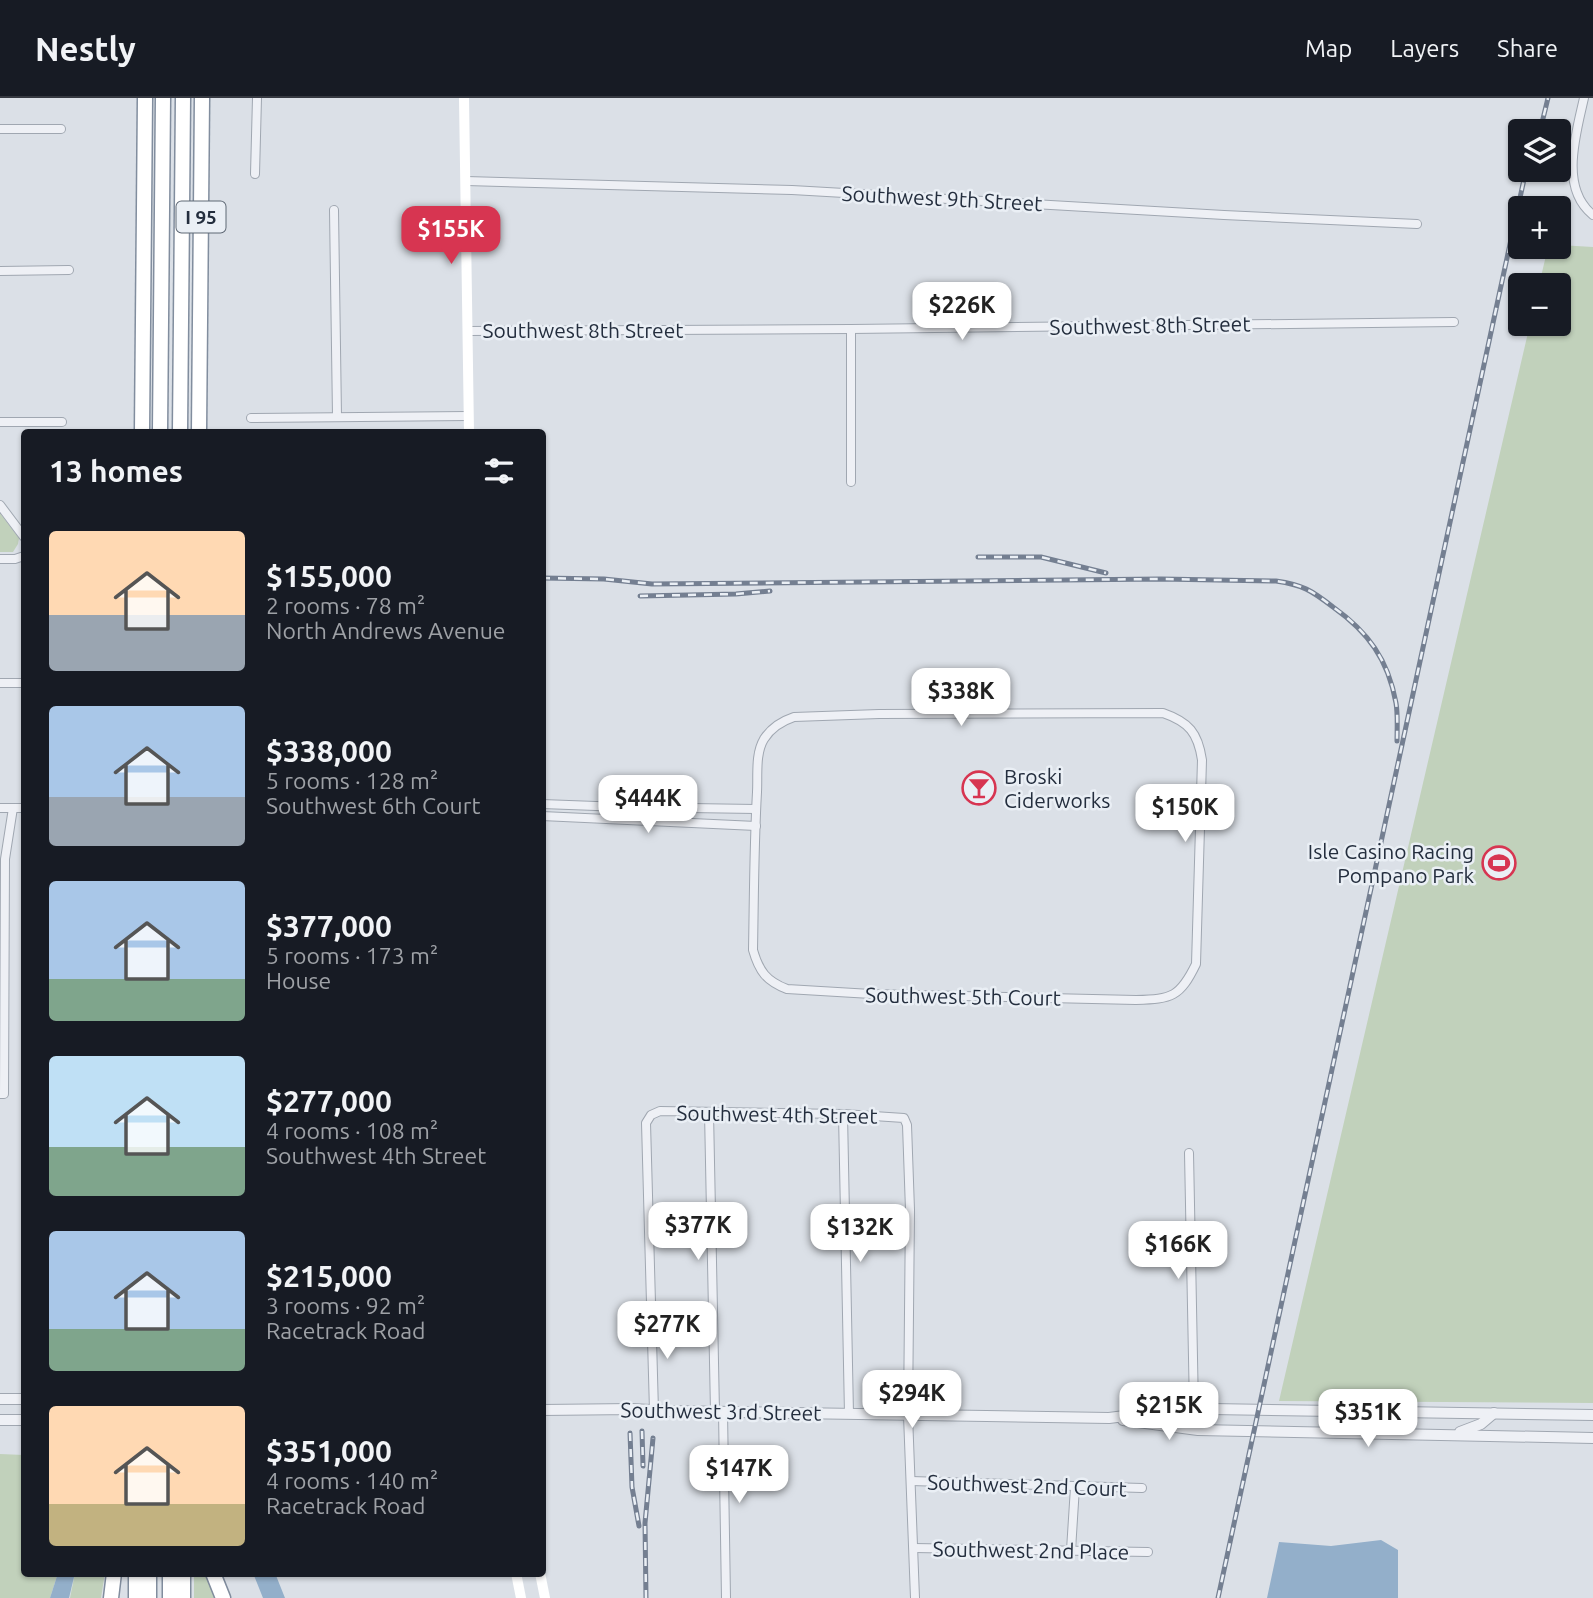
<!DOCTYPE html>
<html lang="en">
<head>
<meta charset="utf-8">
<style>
	:root { --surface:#171b24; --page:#242831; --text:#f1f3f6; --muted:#9ea1a6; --line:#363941; --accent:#d73551 }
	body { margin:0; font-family:Ubuntu,sans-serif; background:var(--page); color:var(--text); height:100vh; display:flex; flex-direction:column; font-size:26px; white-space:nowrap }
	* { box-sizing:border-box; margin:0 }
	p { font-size:23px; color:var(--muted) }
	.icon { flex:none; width:38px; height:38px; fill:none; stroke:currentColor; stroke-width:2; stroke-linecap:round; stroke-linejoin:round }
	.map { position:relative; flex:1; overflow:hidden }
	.sheet { position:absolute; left:21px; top:331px; width:525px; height:1148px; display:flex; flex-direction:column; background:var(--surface); border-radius:7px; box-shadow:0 2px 5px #0004 }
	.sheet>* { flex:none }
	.controls { position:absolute; left:1508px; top:21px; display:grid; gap:14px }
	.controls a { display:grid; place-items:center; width:63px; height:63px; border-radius:7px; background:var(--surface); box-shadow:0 2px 5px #0004; font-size:35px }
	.price { position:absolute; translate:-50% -60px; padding:0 16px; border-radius:14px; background:#fff; color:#222; font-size:23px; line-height:46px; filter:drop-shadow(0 2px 4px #0008) }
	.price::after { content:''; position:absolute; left:50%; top:42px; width:21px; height:16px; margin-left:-10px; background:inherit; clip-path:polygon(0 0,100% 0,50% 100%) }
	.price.active { background:var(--accent); color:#fff }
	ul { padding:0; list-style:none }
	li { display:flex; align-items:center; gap:21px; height:175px; padding:0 28px }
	li span { display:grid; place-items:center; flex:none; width:196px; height:140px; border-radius:7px; color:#555 }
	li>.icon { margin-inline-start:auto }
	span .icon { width:84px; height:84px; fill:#fffc; stroke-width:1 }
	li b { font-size:30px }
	h2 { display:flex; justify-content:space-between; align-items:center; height:84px; padding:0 28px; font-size:30px }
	header { display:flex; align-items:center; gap:42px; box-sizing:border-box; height:98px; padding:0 35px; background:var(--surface); border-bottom:2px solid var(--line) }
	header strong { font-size:33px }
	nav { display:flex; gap:38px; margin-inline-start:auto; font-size:24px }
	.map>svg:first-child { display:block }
	.green { fill:#c1d1bb }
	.water { fill:#93afca }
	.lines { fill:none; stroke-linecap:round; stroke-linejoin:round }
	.minor-casing { stroke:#a0a7b1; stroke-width:10 }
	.tertiary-casing { stroke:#a0a7b1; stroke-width:12 }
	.motorway-casing { stroke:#818d9e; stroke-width:17 }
	.minor { stroke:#eef0f5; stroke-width:8 }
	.tertiary { stroke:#eef0f5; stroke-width:10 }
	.secondary { stroke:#fff; stroke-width:10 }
	.motorway { stroke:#fff; stroke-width:14 }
	.rail-casing { stroke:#747f91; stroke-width:5 }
	.rail { stroke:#eaeff5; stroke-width:2.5; stroke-dasharray:8; stroke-linecap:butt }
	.labels { text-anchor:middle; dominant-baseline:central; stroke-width:5; stroke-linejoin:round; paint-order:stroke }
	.shield { fill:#eaeff5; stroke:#5f6875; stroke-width:2 }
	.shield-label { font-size:19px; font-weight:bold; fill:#242e3e }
	.street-label { font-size:21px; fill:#242e3e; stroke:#eaeff5 }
	.poi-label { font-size:21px; fill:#242e3e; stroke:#eaeff5; text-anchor:start }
</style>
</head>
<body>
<header>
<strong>Nestly</strong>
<nav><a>Map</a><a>Layers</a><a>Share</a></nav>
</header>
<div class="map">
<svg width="1593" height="1500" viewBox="0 0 1593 1500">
	<rect width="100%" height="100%" fill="#dbe0e7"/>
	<!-- green -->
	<g class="green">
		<path d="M1559,147L1593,149V1305L1279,1303L1530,226H1559V187H1539L1548,149H1559Z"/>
		<path d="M0,415L19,440L18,446L13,454H0Z"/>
		<path d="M0,1356L24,1357V1475H58L50,1500H0Z"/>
		<path d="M75,1475H105L101,1500H70Z"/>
		<path d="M194,1475H208L216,1500H194Z"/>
	</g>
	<!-- water -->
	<g class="water">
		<path d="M1381,1442L1398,1452V1500H1267L1279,1444L1331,1448Z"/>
		<path d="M58,1475H75L69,1500H50Z"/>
		<path d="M253,1475H275L285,1500H263Z"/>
	</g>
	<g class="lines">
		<defs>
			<g id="minor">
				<path d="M1584,0C1576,36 1559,90 1593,117"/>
				<path d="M0,31H61"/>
				<path d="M255,76L257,0"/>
				<path d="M466,83L792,92L1224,117L1417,126"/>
				<path d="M334,112L337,318"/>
				<path d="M0,173L69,172"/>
				<path d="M468,233L851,231L1454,224"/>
				<path d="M251,320L468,318"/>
				<path d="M0,324H62"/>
				<path d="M851,384V231"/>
				<path d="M0,407L24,439"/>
				<path d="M0,461H15L24,458"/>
				<path d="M0,585H24"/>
				<path d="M1163,615C1189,624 1198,635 1202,662L1196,866C1180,899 1172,901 1136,902L871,896L787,891C766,883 759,873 753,852C754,799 754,747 757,694C758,677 755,656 764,641C771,630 782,623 794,619L879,616Z"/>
				<path d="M542,706L623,709L756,711"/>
				<path d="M0,710H24"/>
				<path d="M542,718L756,728"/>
				<path d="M0,996H4L5,761L13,710"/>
				<path d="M709,1014L715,1314"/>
				<path d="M843,1016L849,1316"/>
				<path d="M1189,1055L1194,1311"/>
				<path d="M654,1313L646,1025L651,1017L660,1013L843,1016L904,1020L907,1027L910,1112L908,1317L915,1500"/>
				<path d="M723,1314L726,1500"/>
				<path d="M911,1383L1142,1390"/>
				<path d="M914,1450L1148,1454"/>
				<path d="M1071,1452L1075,1389"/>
			</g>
			<g id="tertiary">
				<path d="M0,1301H24"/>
				<path d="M542,1312L632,1311L670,1313L1109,1320L1179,1311H1211L1593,1317"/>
				<path d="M0,1322H24"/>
				<path d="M1123,1322L1198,1332L1593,1340"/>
				<path d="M1460,1334L1481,1326L1494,1315"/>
			</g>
			<g id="motorway">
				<path d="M142,334L145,0"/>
				<path d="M160,334L163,0"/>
				<path d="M180,334L183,0"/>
				<path d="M199,334L202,0"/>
				<path d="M213,1475L223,1500"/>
				<path d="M111,1500L114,1475"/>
				<path d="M136,1500V1475"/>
				<path d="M149,1500V1475"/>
				<path d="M170,1500V1475"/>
				<path d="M183,1500V1475"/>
			</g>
		</defs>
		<!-- minor casing -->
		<use href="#minor" class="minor-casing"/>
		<!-- tertiary casing -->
		<use href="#tertiary" class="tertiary-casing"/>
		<!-- motorway casing -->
		<use href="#motorway" class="motorway-casing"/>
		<!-- minor -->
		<use href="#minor" class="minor"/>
		<!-- tertiary -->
		<use href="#tertiary" class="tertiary"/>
		<!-- secondary -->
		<g class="secondary">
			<path d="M464,0L469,334"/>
			<path d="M516,1475L521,1500"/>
			<path d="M540,1475L545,1500"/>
		</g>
		<!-- motorway -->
		<use href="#motorway" class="motorway"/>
		<defs>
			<g id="rail">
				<path d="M1540,33L1548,0"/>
				<path d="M978,459H1041L1106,475"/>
				<path d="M542,480L604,481L652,486L1161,481L1276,483C1303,487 1311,492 1333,509C1368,534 1388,561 1396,605C1398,617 1397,630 1397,643"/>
				<path d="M640,498L736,496L770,493"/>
				<path d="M642,1333L643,1368"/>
				<path d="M630,1335L632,1389L639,1428"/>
				<path d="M646,1500L645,1425L653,1340"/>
				<path d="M1218,1500L1526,72"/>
			</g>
		</defs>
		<!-- rail casing -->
		<use href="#rail" class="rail-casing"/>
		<!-- rail -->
		<use href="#rail" class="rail"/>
	</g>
	<!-- icons -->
	<defs>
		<symbol id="bar-ring" viewBox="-11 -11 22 22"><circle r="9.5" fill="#eaeff5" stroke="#d73551" stroke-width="1.5"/><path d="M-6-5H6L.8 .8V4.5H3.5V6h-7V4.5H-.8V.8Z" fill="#d73551"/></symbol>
		<symbol id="stadium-ring" viewBox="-11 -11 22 22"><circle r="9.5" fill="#eaeff5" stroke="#d73551" stroke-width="1.5"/><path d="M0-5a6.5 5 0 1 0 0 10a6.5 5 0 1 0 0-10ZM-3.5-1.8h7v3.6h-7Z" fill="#d73551"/></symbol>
	</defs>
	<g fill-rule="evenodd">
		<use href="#bar-ring" x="960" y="671" width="38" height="38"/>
		<use href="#stadium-ring" x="1480" y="746" width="38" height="38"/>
	</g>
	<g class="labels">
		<!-- shield labels -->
		<rect class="shield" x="176.5" y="103.5" width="49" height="31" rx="5"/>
		<g class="shield-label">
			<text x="201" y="119">I 95</text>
		</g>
		<!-- street labels -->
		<g class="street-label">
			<text transform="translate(942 100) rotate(3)">Southwest 9th Street</text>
			<text transform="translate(1150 227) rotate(-1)">Southwest 8th Street</text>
			<text x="583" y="232">Southwest 8th Street</text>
			<text transform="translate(963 898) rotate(1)">Southwest 5th Court</text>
			<text transform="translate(777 1016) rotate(1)">Southwest 4th Street</text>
			<text transform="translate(721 1313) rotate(1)">Southwest 3rd Street</text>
			<text transform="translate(1027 1387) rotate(2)">Southwest 2nd Court</text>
			<text transform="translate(1031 1452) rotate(1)">Southwest 2nd Place</text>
		</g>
		<!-- poi labels -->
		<g class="poi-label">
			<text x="1004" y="678">Broski<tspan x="1004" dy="24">Ciderworks</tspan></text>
			<text x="1474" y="753" text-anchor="end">Isle Casino Racing<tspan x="1474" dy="24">Pompano Park</tspan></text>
		</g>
	</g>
</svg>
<div class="controls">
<a><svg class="icon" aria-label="layers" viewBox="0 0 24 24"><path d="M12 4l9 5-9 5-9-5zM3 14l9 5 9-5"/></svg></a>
<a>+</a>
<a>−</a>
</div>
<b class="price active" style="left:451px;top:168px">$155K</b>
<b class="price" style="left:962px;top:244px">$226K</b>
<b class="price" style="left:961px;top:630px">$338K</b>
<b class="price" style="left:648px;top:737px">$444K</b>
<b class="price" style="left:1185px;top:746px">$150K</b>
<b class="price" style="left:698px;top:1164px">$377K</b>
<b class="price" style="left:860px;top:1166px">$132K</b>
<b class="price" style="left:1178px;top:1183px">$166K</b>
<b class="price" style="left:667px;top:1263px">$277K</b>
<b class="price" style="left:912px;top:1332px">$294K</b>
<b class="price" style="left:1169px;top:1344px">$215K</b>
<b class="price" style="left:1368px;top:1351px">$351K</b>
<b class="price" style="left:739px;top:1407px">$147K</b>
<section class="sheet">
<h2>13 homes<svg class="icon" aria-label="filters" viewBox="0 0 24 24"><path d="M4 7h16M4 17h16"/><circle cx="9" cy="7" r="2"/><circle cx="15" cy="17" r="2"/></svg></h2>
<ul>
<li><span style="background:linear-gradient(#ffd9b3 60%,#9aa5b1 0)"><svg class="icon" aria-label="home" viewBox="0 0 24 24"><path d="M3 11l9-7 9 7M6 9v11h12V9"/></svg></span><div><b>$155,000</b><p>2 rooms · 78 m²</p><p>North Andrews Avenue</p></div></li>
<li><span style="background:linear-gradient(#a9c7e8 65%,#9aa5b1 0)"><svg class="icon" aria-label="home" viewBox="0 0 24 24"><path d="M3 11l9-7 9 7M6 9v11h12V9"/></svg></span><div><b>$338,000</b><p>5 rooms · 128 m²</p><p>Southwest 6th Court</p></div></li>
<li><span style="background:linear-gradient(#a9c7e8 70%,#7fa58c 0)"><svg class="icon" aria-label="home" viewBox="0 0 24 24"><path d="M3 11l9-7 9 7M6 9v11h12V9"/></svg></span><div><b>$377,000</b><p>5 rooms · 173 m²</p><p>House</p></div></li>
<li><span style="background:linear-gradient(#bfe0f5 65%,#7fa58c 0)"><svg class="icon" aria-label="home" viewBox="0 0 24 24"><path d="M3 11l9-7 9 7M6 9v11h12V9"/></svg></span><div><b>$277,000</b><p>4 rooms · 108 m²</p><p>Southwest 4th Street</p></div></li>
<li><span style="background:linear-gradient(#a9c7e8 70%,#7fa58c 0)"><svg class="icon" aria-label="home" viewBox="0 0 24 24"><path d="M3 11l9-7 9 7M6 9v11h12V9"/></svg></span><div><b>$215,000</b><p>3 rooms · 92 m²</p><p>Racetrack Road</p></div></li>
<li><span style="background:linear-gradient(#ffd9b3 70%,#c2b280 0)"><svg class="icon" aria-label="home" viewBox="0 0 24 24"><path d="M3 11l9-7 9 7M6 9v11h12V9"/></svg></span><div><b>$351,000</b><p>4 rooms · 140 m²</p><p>Racetrack Road</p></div></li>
</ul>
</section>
</div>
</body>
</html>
